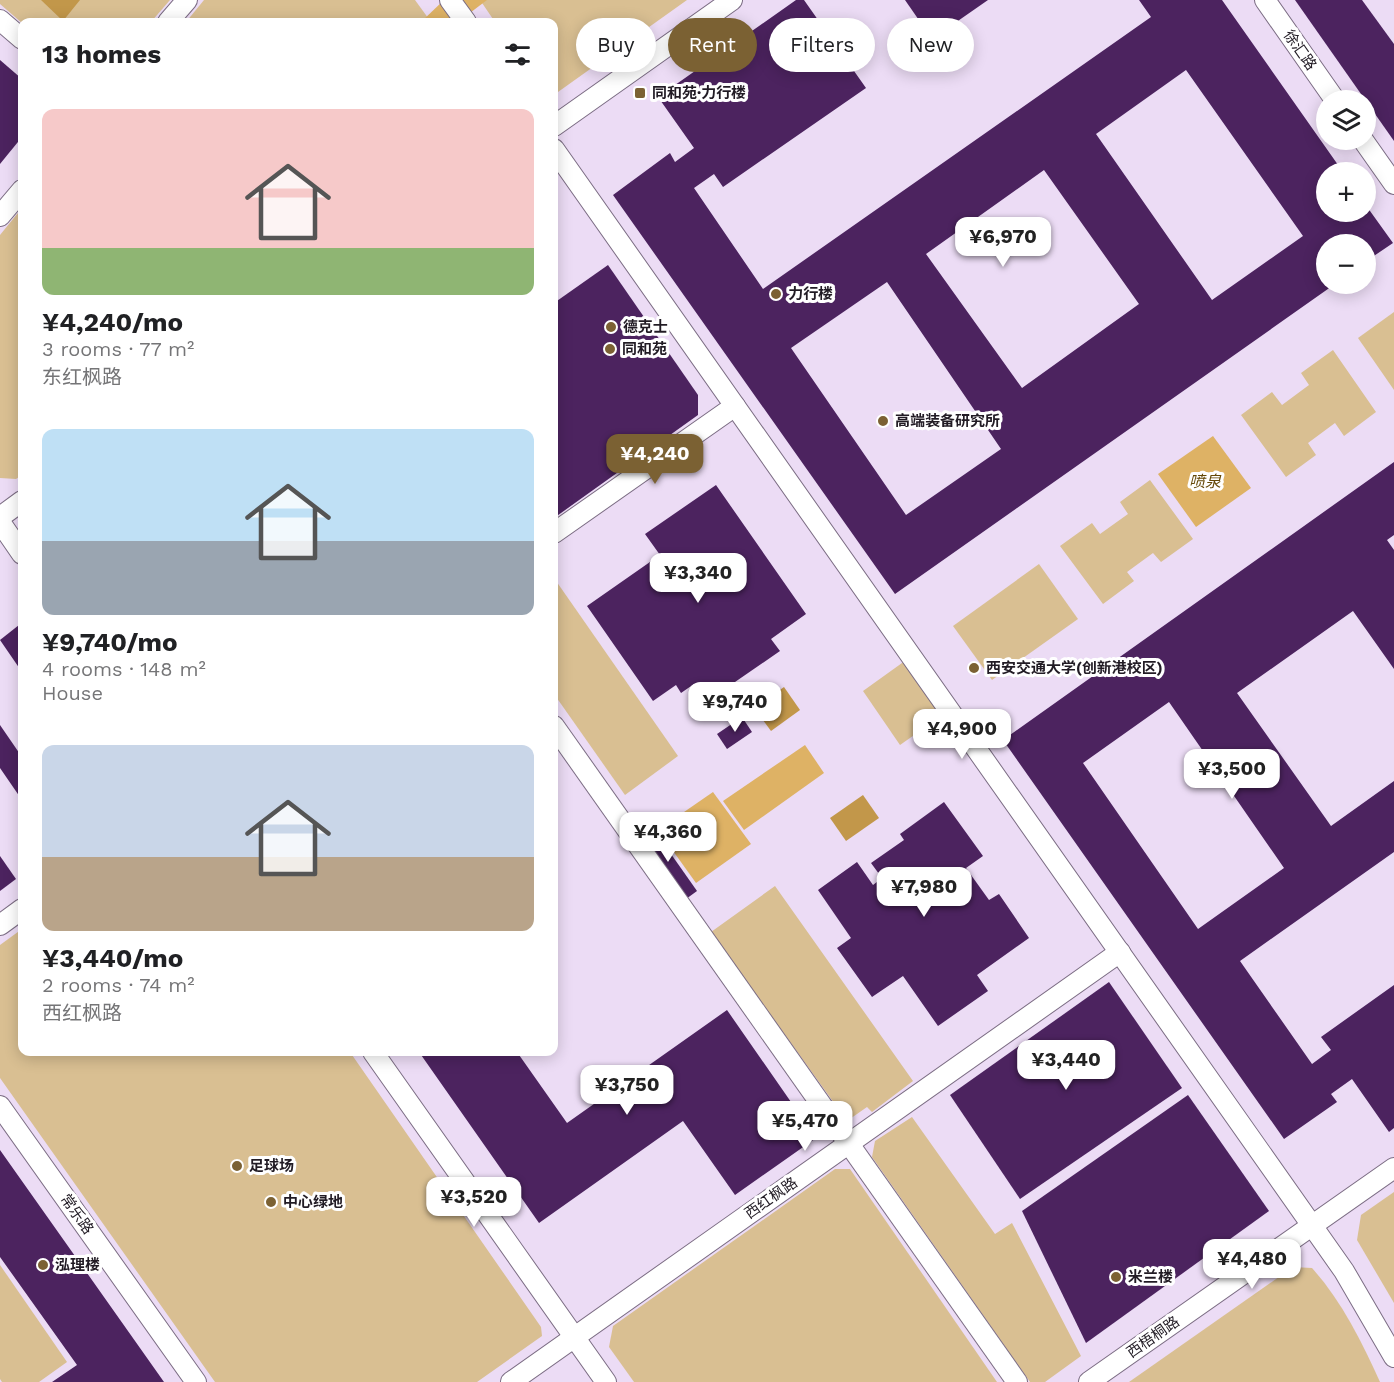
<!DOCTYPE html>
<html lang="en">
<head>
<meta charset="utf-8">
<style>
	:root { --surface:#fff; --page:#f2f2f2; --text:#202124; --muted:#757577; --accent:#7b6133 }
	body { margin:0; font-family:"Work Sans","Noto Sans SC",sans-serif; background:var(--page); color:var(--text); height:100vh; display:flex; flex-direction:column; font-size:22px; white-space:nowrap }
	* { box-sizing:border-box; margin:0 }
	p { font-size:20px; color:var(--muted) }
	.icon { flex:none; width:33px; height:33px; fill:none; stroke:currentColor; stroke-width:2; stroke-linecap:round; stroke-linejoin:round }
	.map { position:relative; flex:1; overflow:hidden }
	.sheet { position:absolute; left:18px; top:18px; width:540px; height:1038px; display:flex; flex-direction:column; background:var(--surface); border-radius:12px; box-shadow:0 3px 15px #0003 }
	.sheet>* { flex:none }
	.hud { position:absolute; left:576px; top:18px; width:570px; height:54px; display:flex; gap:12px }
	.fabs { position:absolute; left:1316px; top:90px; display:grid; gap:12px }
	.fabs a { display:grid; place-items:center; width:60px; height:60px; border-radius:50%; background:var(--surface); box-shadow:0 3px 15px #0003; font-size:30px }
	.price { position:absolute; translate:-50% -51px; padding:0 14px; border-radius:12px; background:#fff; color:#222; font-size:20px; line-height:39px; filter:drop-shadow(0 2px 3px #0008) }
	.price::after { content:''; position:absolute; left:50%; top:36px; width:18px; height:14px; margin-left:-9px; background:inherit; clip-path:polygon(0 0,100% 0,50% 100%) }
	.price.current { background:var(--accent); color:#fff }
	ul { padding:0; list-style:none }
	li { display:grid; align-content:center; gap:12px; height:318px; padding:0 24px }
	li span { display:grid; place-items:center; height:186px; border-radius:12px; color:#555 }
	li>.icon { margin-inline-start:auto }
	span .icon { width:108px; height:108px; fill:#fffc; stroke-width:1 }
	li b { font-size:26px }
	h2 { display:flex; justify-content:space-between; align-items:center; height:72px; padding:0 24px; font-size:26px }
	.tag { padding:0 21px; border-radius:27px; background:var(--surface); box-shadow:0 3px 15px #0003; font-size:21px; line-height:54px }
	.tag.current { background:var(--accent); color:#fff }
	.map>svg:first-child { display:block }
	.green { fill:#d9bf92 }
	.forest { fill:#c2974a }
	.water { fill:#deb265 }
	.building { fill:#4c235f; fill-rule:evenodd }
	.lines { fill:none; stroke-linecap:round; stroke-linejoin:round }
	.secondary-casing { stroke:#7c6d84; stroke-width:22 }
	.secondary { stroke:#fff; stroke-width:20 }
	.poi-dot { fill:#7b6133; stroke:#fff; stroke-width:2 }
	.labels { text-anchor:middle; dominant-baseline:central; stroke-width:6; stroke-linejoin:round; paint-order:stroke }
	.street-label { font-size:15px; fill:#211b24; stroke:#fff }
	.poi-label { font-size:15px; font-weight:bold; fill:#211b24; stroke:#fff; text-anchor:start }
	.water-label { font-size:16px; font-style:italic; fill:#644707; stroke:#fff }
</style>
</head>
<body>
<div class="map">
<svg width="1394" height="1382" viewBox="0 0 1394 1382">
	<rect width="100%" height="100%" fill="#ecdcf5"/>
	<!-- green -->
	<g class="green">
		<path d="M0,0H170L151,22L22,23L0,4Z"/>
		<path d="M204,0H415L431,22H186Z"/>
		<path d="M480,0H687L558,92L554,91V22H495Z"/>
		<path d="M22,208V475L16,479L0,478V235Z"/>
		<path d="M1394,312V390L1358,338Z"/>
		<path d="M1333,350L1376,412L1344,436L1335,423L1308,443L1316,455L1286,477L1241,415L1272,392L1282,405L1309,385L1301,373Z"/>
		<path d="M1150,480L1193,539L1161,562L1153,553L1127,572L1134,581L1103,604L1060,546L1092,523L1100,534L1128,514L1120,502Z"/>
		<path d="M1039,564L1078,619L992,680L953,626Z"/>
		<path d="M554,578L678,756L625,795L554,694Z"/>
		<path d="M909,658L947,712L900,745L863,691Z"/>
		<path d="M775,886L913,1081L872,1112L867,1107L847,1121L711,932Z"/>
		<path d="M22,929V1052H350L541,1327L542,1336L477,1382H215L0,1078V945Z"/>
		<path d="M912,1117L995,1234L1012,1223L1081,1356L1045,1382H1030L872,1157L875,1141Z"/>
		<path d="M835,1169H850L997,1382H634L609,1347L613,1326Z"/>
		<path d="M1394,1192V1303L1357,1240L1361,1215Z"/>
		<path d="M0,1265L67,1362L39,1382H2L0,1379Z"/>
		<path d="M1293,1267L1312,1268C1341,1300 1362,1342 1380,1382H1129Z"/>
	</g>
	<!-- forest -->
	<g class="forest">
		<path d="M41,0H80L63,21Z"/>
		<path d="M784,687L800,710L771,731L754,708Z"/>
		<path d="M863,795L879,818L846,841L830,818Z"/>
	</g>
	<!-- water -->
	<g class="water">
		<path d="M444,0H487L458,22H421Z"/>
		<path d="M1213,436L1251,488L1196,527L1158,474Z"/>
		<path d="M805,745L824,773L744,830L723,801Z"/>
		<path d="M713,792L751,844L696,883L658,830Z"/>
	</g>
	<!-- building -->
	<g class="building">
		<path d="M796,0H804L866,88L723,187L714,174L694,188L763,289L1151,17L1139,0H1222L1343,172H1326V212H1365V204L1393,243L1365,262V244H1326V284H1335L895,594L613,195L670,153L675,162L694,148L658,97ZM1186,70L1303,236L1212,300L1096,134ZM1044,170L1139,304L1022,388L926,254ZM887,282L1001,449L906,515L791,348Z"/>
		<path d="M905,0H988L932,39Z"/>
		<path d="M1295,0H1362L1394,44V141Z"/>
		<path d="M0,60L22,79V137L0,164Z"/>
		<path d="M608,265L698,395V415L554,518V303Z"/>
		<path d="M1394,462V535L1387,540L1394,550V669L1353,611L1237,693L1331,826L1394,781V852L1240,961L1312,1064L1331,1050L1321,1037L1394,985V1128L1389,1132L1352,1079L1331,1094L1337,1102L1284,1139L1003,740ZM1169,702L1284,868L1198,929L1083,763Z"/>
		<path d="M716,485L806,614L771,639L780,651L706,702L694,684L681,693L676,685L653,701L587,606L660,555L645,534Z"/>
		<path d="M19,625L22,629V672L0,640Z"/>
		<path d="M742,717L752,732L727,749L717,734Z"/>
		<path d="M0,725L22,757V800L0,768Z"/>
		<path d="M944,802L983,856L966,868L989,900L999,894L1029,938L977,975L988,991L938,1026L903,976L872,997L837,948L851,938L818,890L857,862L873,885L882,878L871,863L904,840L900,834Z"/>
		<path d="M652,827L697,891L686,899L640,836Z"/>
		<path d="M0,856L16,879L0,891Z"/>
		<path d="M1109,982L1182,1088L1020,1199L950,1095Z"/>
		<path d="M727,1010L816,1138L735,1195L683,1121L539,1223L419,1052H517L567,1123Z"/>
		<path d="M1188,1095L1269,1211L1086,1343L1022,1211Z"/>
		<path d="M0,1150L87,1273L164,1382H52L77,1365L0,1257Z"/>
	</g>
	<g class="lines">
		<defs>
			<g id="secondary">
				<path d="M450,0L466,22"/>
				<path d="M1265,0L1335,100"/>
				<path d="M0,20L22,39"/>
				<path d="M168,22L187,0"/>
				<path d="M554,126L732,0"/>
				<path d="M1363,140L1394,184"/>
				<path d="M554,149L1344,1271L1394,1357"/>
				<path d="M0,216L22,190"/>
				<path d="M0,517L22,501"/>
				<path d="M0,522L22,554"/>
				<path d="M554,533L735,406"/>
				<path d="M554,726L1017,1382"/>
				<path d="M0,925L22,909"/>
				<path d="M373,1052L606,1382"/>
				<path d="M0,1106L196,1382"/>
				<path d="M511,1382L1120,952"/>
				<path d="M1089,1382L1394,1168"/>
			</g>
		</defs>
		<!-- secondary casing -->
		<use href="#secondary" class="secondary-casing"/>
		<!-- secondary -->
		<use href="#secondary" class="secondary"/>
	</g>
	<!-- markers -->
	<g class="poi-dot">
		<rect x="634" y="87" width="12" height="12" rx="3"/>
		<circle cx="776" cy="294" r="6"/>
		<circle cx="611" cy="327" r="6"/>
		<circle cx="610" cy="349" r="6"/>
		<circle cx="883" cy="421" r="6"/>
		<circle cx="974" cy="668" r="6"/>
		<circle cx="237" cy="1166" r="6"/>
		<circle cx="271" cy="1202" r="6"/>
		<circle cx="43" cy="1265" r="6"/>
		<circle cx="1116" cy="1277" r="6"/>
	</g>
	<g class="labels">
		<!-- street labels -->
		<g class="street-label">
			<text transform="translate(1300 50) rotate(55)">徐汇路</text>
			<text transform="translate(771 1198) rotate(-35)">西红枫路</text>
			<text transform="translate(77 1214) rotate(55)">常乐路</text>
			<text transform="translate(1153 1337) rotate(-35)">西梧桐路</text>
		</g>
		<!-- poi labels -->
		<g class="poi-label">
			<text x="652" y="93">同和苑·力行楼</text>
			<text x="788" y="294">力行楼</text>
			<text x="623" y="327">德克士</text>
			<text x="622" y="349">同和苑</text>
			<text x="895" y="421">高端装备研究所</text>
			<text x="986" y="668">西安交通大学(创新港校区)</text>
			<text x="249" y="1166">足球场</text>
			<text x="283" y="1202">中心绿地</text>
			<text x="55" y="1265">泓理楼</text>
			<text x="1128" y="1277">米兰楼</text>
		</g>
		<!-- water labels -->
		<g class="water-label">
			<text x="1205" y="481">喷泉</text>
		</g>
	</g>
</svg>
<div class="fabs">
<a><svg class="icon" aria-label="layers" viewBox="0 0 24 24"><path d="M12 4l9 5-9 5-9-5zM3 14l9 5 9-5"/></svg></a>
<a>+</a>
<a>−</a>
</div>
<b class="price" style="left:1003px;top:268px">¥6,970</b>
<b class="price current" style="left:655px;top:485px">¥4,240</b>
<b class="price" style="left:698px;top:604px">¥3,340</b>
<b class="price" style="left:735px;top:733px">¥9,740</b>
<b class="price" style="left:962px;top:760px">¥4,900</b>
<b class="price" style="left:1232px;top:800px">¥3,500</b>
<b class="price" style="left:668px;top:863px">¥4,360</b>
<b class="price" style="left:924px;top:918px">¥7,980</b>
<b class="price" style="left:1066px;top:1091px">¥3,440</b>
<b class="price" style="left:627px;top:1116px">¥3,750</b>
<b class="price" style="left:805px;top:1152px">¥5,470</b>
<b class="price" style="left:474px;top:1228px">¥3,520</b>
<b class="price" style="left:1252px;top:1290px">¥4,480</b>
<div class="hud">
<a class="tag">Buy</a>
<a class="tag current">Rent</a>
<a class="tag">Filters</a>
<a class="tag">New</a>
</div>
<section class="sheet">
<h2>13 homes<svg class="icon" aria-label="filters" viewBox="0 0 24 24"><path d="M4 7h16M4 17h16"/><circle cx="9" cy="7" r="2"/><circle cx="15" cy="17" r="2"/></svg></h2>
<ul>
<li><span style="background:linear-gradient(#f6c9c9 75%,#8fb573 0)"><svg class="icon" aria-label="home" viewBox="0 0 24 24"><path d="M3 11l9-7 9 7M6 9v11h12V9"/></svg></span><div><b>¥4,240/mo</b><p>3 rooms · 77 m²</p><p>东红枫路</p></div></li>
<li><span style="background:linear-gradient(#bfe0f5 60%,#9aa5b1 0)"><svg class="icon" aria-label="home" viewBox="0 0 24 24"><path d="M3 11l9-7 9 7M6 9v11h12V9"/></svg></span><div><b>¥9,740/mo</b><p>4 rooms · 148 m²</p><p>House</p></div></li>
<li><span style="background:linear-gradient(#c9d6e8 60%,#b9a48a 0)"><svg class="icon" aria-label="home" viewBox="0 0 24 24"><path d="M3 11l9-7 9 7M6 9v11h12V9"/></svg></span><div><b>¥3,440/mo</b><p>2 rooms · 74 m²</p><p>西红枫路</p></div></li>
</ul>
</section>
</div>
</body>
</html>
